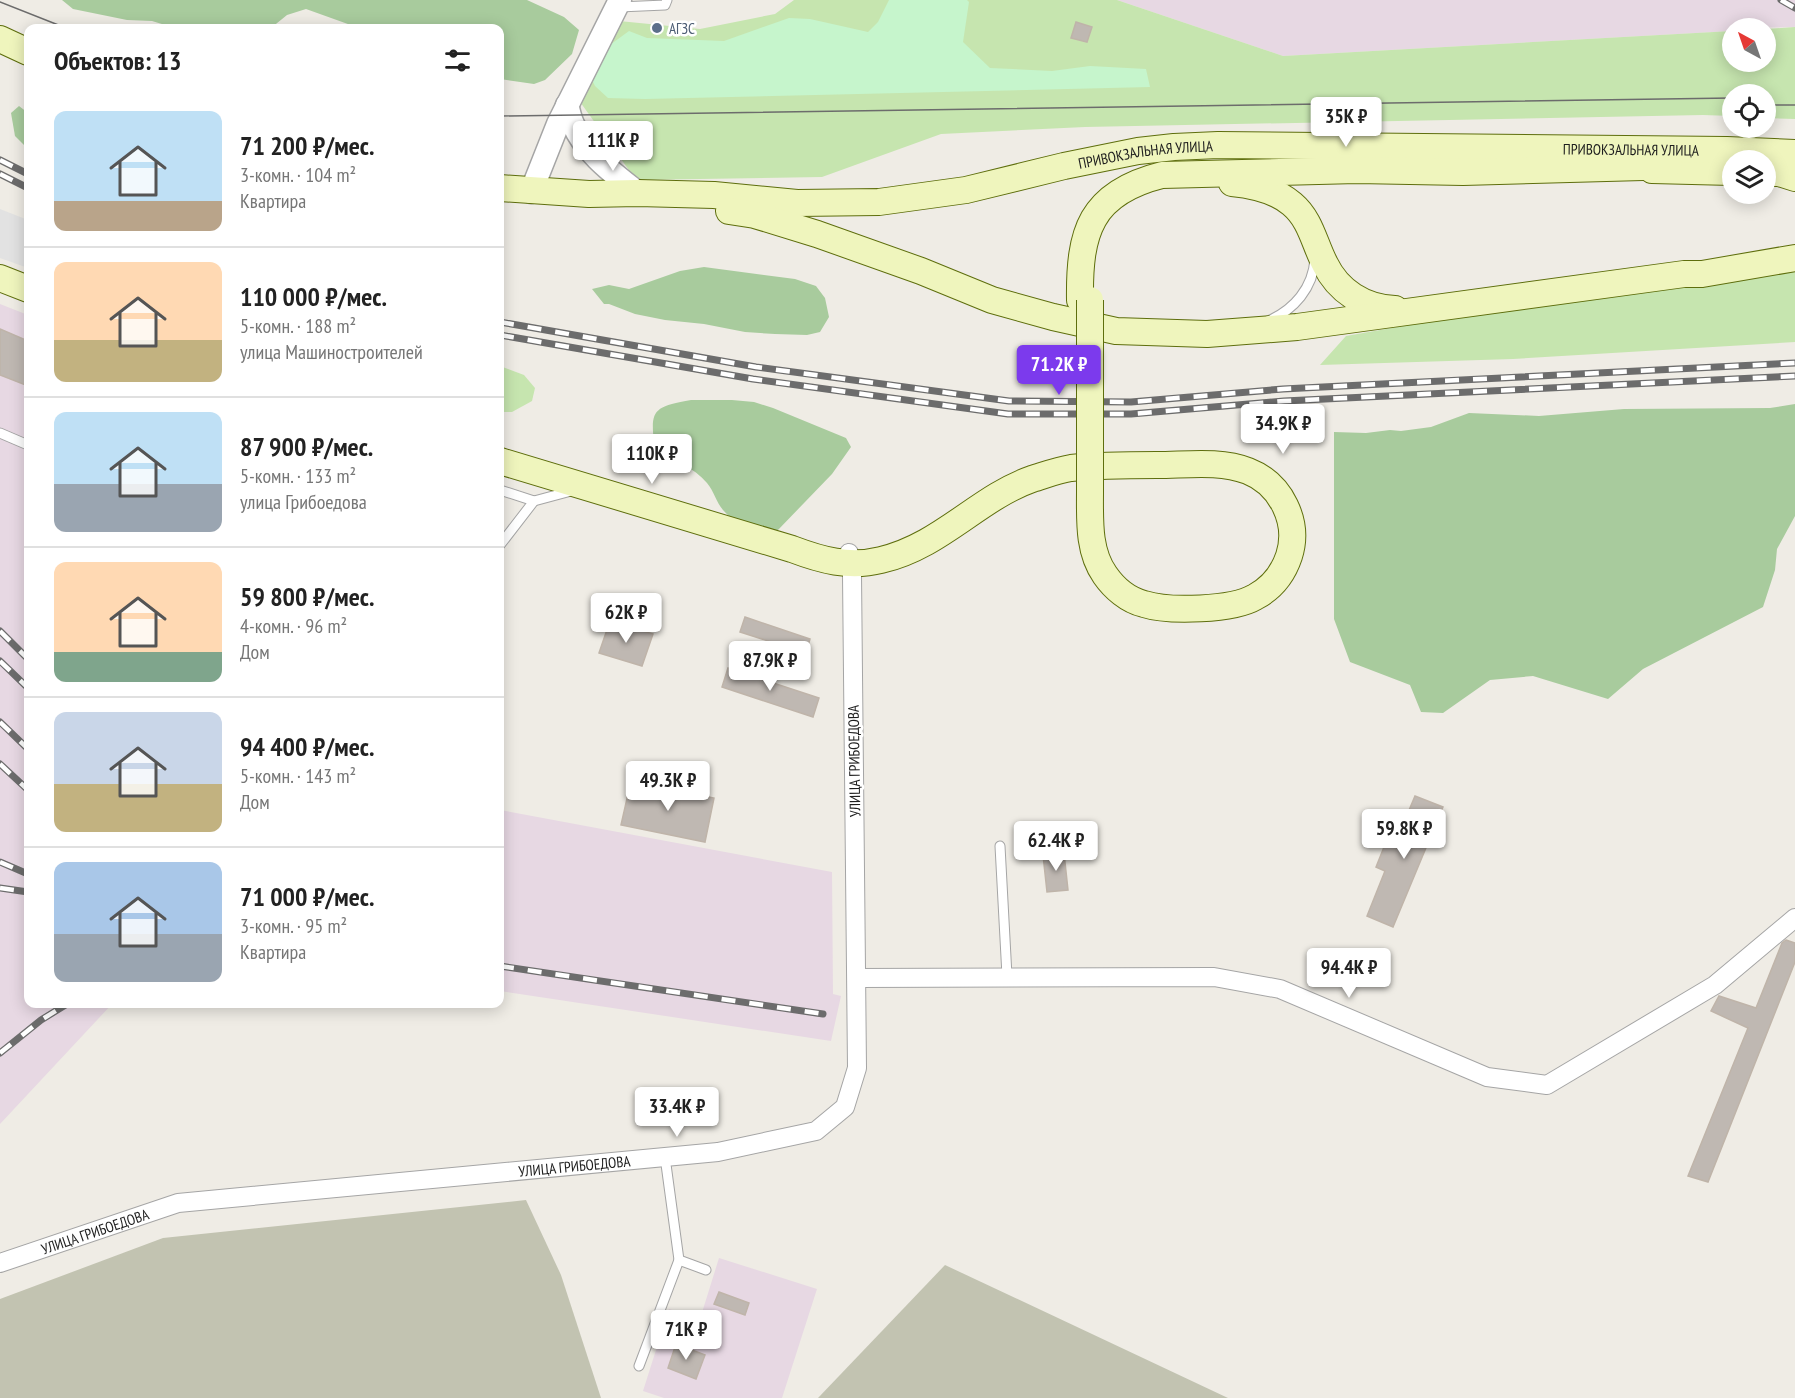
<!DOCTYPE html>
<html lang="ru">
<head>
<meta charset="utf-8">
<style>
	:root { --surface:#fff; --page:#f6f6f6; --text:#222; --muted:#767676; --line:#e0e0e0; --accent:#7c3aed }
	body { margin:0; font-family:"PT Sans Narrow",sans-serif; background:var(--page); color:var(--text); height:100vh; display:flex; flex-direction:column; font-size:22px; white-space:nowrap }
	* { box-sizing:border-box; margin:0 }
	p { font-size:20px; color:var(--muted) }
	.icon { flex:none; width:33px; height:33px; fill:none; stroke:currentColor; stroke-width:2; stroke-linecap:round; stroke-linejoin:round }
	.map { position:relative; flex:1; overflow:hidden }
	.side { position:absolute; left:24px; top:24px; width:480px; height:984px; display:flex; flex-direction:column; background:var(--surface); border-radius:12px; box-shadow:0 3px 15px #0003 }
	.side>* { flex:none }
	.needle { width:39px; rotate:320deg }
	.controls { position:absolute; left:1722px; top:18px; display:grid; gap:12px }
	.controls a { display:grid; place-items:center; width:54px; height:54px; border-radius:50%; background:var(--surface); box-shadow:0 3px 15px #0003; font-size:30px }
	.price { position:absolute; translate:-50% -51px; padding:0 14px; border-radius:6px; background:#fff; color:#222; font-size:20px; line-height:39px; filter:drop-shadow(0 2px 3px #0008) }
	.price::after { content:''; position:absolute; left:50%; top:36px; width:18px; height:14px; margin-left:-9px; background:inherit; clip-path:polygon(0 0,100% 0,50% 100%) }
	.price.selected { background:var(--accent); color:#fff }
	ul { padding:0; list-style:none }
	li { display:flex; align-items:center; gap:18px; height:150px; padding:0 30px }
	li+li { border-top:2px solid var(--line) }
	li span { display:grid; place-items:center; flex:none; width:168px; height:120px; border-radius:12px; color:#555 }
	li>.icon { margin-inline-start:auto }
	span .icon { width:72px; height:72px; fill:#fffc; stroke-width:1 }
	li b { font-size:26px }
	h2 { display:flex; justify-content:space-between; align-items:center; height:72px; padding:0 30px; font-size:26px }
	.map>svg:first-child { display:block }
	.industrial { fill:#e7d8e3 }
	.construction { fill:#c2c3b1 }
	.grass { fill:#c6e5af }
	.forest { fill:#a8cb9d }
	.park { fill:#c6f5cc }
	.parking { fill:#e2e2e2 }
	.building { fill:#bfb8b2; stroke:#bfb4a9; stroke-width:1.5 }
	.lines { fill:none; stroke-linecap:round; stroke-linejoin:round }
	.service-casing { stroke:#a5a5a5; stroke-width:11 }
	.minor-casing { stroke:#a5a5a5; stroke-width:20 }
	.tertiary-casing { stroke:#a5a5a5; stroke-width:25 }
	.secondary-casing { stroke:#5e6e0d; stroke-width:28 }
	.service { stroke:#fff; stroke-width:9 }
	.minor { stroke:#fff; stroke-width:18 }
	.tertiary { stroke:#fff; stroke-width:22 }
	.secondary { stroke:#eff5bd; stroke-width:26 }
	.tram { stroke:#6c6c6c; stroke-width:1.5 }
	.rail-casing { stroke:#6c6c6c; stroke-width:7 }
	.rail { stroke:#fff; stroke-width:4.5; stroke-dasharray:14; stroke-linecap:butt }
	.secondary-bridge-casing { stroke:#5e6e0d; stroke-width:28; stroke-linecap:butt }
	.secondary-bridge { stroke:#eff5bd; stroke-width:26 }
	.service-dot { fill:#5c6f8a; stroke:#fff; stroke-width:2 }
	.labels { text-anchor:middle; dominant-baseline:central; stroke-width:5; stroke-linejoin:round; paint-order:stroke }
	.service-label { font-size:15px; fill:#4e5e75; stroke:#fff; text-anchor:start }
	.street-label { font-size:15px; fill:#1e1e1e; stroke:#fff }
</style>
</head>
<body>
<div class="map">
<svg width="1795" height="1398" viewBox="0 0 1795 1398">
	<rect width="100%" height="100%" fill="#efece5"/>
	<!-- industrial -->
	<g class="industrial">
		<path d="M1117,0H1795V27L1732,28V31L1283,56Z"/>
		<path d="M0,304L28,315V1004H112L0,1124Z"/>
		<path d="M500,810L832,872L833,994L841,996L831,1041L500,991Z"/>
		<path d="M719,1258L817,1289L782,1398H664L643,1391L669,1309L700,1319Z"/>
	</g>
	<!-- construction -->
	<g class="construction">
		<path d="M526,1200L561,1275L601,1398H0V1299L163,1238Z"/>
		<path d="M945,1265L1228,1398H818Z"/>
	</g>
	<!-- grass -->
	<g class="grass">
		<path d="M794,0H1117L1283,56L1732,31V62H1766V29L1795,27V119L1766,118V94H1732V116L1703,115L1085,127L941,134L822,177L636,180L578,99L619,21L700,29L775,14Z"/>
		<path d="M1795,256V342L1513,359L1320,365L1346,336L1730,269Z"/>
		<path d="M500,366L524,375L535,388L532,401L512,412H500Z"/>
	</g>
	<!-- forest -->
	<g class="forest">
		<path d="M62,0H527L564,17L579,30L572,54L545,80L534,84L500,79V28H359L306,9L287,15L271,28H175L152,21L127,20L73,9Z"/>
		<path d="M19,106L28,113V149L15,136L11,113Z"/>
		<path d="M704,267L795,279L816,286L825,298L829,317L820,332L807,335L775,334L745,332L704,324L665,320L635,314L609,304H604L592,289L609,285L629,289L680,271Z"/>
		<path d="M691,400H732L754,402L773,408L846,438L851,447L832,474L777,531C759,535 736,525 723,510C716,502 714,491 707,483C694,467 673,460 655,453C651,413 648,407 691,400Z"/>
		<path d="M1795,404V516L1777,549L1775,570L1763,607L1643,669L1608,699L1533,676L1490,680L1443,713L1421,712L1410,685L1350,662L1334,619V432L1366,433L1390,430L1401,431L1431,427L1469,413L1539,416L1624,409L1770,408Z"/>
	</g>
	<!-- park -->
	<path class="park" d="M889,0H967L969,2L963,42L990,68L1052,71L1090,66L1146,69L1150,87L645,99L608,98L595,86L591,78L603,50L629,31L647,38L724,41L789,18L810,19L868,32L878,22Z"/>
	<!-- parking -->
	<path class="parking" d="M0,209L28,220V268L0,258Z"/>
	<!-- building -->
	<g class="building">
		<path d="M1076,22L1092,27L1087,42L1071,38Z"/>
		<path d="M0,329L28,341V386L0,375Z"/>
		<path d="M745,617L810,639L806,653L740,632Z"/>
		<path d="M610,621L653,634L642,666L599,653Z"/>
		<path d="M728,668L819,698L813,717L722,687Z"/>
		<path d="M631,781L714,798L705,842L621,825Z"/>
		<path d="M1415,796L1443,807L1393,927L1367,916L1385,871L1376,867L1386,842L1394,846Z"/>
		<path d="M1064,853L1068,890L1047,892L1043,855Z"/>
		<path d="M1786,940L1795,943V962L1708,1182L1688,1176L1748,1028L1711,1011L1719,996L1756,1008L1782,943Z"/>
		<path d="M719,1292L749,1303L745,1315L714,1304Z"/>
		<path d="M676,1344L705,1355L696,1379L668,1368Z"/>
	</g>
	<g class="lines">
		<defs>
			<g id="service">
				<path d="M619,7L665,5L667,0"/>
				<path d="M1268,321C1294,310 1313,288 1315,259"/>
				<path d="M0,433L28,445"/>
				<path d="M500,490L534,501L575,490"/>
				<path d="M500,545L534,501"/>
				<path d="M1000,846L1007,976"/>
				<path d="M665,1157L679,1260L706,1270"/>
				<path d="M639,1366L679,1260"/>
			</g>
			<g id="minor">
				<path d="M857,978L1214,977L1280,989L1487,1077L1547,1085L1715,985L1795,918"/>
				<path id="s1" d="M0,1263L178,1203L718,1152L816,1131L845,1107L857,1068L852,575L849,553"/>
			</g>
			<g id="tertiary">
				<path d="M567,105C569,111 570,118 573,124C586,154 613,173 638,193"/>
				<path d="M531,192L558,124L620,0"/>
			</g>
			<g id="secondary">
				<path d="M0,39L28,52"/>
				<path d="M1652,170L1732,172"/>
				<path d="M1766,173H1779L1795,178"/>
				<path d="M1232,183C1252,185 1276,190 1292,204C1311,220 1314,243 1325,264C1338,291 1364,308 1395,309"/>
				<path id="s2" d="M500,188L589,194L638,193L714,195L797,203L879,202L966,190L1064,166L1138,151L1174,147L1218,145L1727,150L1795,153"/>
				<path d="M729,211L755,215L817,234L921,271L992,300L1053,317L1116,331L1207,334L1297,327L1684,274H1702L1795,258"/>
				<path d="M0,278L28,289"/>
				<path d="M1080,300C1079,232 1090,193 1162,175L1357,170L1463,172L1643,167L1669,163"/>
				<path d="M500,461L792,549C821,560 849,568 881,560C941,546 978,498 1032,479C1045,475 1058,470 1071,468C1100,465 1129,465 1157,465C1186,465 1220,460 1248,471C1281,484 1300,522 1289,556C1283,574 1272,588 1255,597C1233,610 1169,612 1144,604C1128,600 1114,588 1105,575C1088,551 1090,520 1090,491"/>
			</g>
		</defs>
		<!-- service casing -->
		<use href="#service" class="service-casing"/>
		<!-- minor casing -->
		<use href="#minor" class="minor-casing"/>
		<!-- tertiary casing -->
		<use href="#tertiary" class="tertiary-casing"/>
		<!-- secondary casing -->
		<use href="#secondary" class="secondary-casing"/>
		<!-- service -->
		<use href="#service" class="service"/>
		<!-- minor -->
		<use href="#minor" class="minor"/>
		<!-- tertiary -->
		<use href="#tertiary" class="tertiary"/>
		<!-- secondary -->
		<use href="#secondary" class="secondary"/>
		<!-- tram -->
		<g class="tram">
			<path d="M0,2L66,28"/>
			<path d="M1766,105H1795"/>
			<path d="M500,116L1732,98"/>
		</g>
		<defs>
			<g id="rail">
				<path d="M1781,0L1795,8"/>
				<path d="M0,160L28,174"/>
				<path d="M0,174L28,188"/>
				<path d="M500,322L756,367L1009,401L1131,402L1283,389L1795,363"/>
				<path d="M500,335L753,379L1008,414H1131L1284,401L1795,376"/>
				<path d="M0,631L28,659"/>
				<path d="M0,661L28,688"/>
				<path d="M0,722L28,749"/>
				<path d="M0,764L28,790"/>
				<path d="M0,862L28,874"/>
				<path d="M0,888L28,892"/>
				<path d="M500,966L823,1014"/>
				<path d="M0,1053L41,1020L67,1004"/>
			</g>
		</defs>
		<!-- rail casing -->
		<use href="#rail" class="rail-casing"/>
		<!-- rail -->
		<use href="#rail" class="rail"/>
		<defs>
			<path id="secondary-bridge" d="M1090,300V491"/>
		</defs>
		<!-- secondary-bridge casing -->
		<use href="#secondary-bridge" class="secondary-bridge-casing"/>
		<!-- secondary-bridge -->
		<use href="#secondary-bridge" class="secondary-bridge"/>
	</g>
	<!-- markers -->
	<circle class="service-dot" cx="657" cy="28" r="6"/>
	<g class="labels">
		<!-- service labels -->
		<g class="service-label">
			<text x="669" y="28">АГЗС</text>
		</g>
		<!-- street labels -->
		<g class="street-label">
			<text stroke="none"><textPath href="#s2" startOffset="1137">ПРИВОКЗАЛЬНАЯ УЛИЦА</textPath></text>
			<text stroke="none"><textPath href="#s2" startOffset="651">ПРИВОКЗАЛЬНАЯ УЛИЦА</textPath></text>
			<text transform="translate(854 761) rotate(-91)">УЛИЦА ГРИБОЕДОВА</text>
			<text stroke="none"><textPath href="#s1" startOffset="586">УЛИЦА ГРИБОЕДОВА</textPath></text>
			<text stroke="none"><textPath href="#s1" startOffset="100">УЛИЦА ГРИБОЕДОВА</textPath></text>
		</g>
	</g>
</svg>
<div class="controls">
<a><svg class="needle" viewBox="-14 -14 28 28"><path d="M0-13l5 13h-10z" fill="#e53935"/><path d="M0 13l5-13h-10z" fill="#767676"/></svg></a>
<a><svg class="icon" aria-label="locate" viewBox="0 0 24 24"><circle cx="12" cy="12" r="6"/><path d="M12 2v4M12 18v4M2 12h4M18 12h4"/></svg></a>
<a><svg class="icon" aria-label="layers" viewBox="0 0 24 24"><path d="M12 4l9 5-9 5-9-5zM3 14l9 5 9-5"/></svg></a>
</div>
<b class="price" style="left:1346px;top:148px">35K ₽</b>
<b class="price" style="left:613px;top:172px">111K ₽</b>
<b class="price selected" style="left:1059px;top:396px">71.2K ₽</b>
<b class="price" style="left:1283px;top:455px">34.9K ₽</b>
<b class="price" style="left:652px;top:485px">110K ₽</b>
<b class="price" style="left:626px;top:644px">62K ₽</b>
<b class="price" style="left:770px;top:692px">87.9K ₽</b>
<b class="price" style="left:668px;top:812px">49.3K ₽</b>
<b class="price" style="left:1404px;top:860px">59.8K ₽</b>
<b class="price" style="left:1056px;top:872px">62.4K ₽</b>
<b class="price" style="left:1349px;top:999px">94.4K ₽</b>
<b class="price" style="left:677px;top:1138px">33.4K ₽</b>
<b class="price" style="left:686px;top:1361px">71K ₽</b>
<section class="side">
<h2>Объектов: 13<svg class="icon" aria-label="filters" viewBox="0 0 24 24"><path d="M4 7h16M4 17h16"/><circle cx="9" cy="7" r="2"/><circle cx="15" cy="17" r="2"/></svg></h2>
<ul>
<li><span style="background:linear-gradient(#bfe0f5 75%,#b9a48a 0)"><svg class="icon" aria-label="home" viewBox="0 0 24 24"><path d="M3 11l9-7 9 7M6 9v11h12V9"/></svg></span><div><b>71 200 ₽/мес.</b><p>3-комн. · 104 m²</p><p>Квартира</p></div></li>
<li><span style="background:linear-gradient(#ffd9b3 65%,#c2b280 0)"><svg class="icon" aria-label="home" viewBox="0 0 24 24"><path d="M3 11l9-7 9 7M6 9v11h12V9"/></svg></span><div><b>110 000 ₽/мес.</b><p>5-комн. · 188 m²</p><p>улица Машиностроителей</p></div></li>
<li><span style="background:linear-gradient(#bfe0f5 60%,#9aa5b1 0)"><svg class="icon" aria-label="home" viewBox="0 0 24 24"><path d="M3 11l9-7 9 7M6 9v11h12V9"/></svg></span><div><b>87 900 ₽/мес.</b><p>5-комн. · 133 m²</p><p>улица Грибоедова</p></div></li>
<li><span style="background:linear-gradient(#ffd9b3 75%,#7fa58c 0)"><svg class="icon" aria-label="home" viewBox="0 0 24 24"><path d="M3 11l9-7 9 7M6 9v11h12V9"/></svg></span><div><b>59 800 ₽/мес.</b><p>4-комн. · 96 m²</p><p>Дом</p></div></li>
<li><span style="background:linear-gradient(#c9d6e8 60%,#c2b280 0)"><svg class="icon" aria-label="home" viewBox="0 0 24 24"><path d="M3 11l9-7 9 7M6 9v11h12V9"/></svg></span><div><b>94 400 ₽/мес.</b><p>5-комн. · 143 m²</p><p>Дом</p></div></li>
<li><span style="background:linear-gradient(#a9c7e8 60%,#9aa5b1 0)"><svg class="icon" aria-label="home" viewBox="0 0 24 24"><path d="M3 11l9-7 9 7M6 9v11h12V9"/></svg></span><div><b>71 000 ₽/мес.</b><p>3-комн. · 95 m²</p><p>Квартира</p></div></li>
</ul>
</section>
</div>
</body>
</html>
